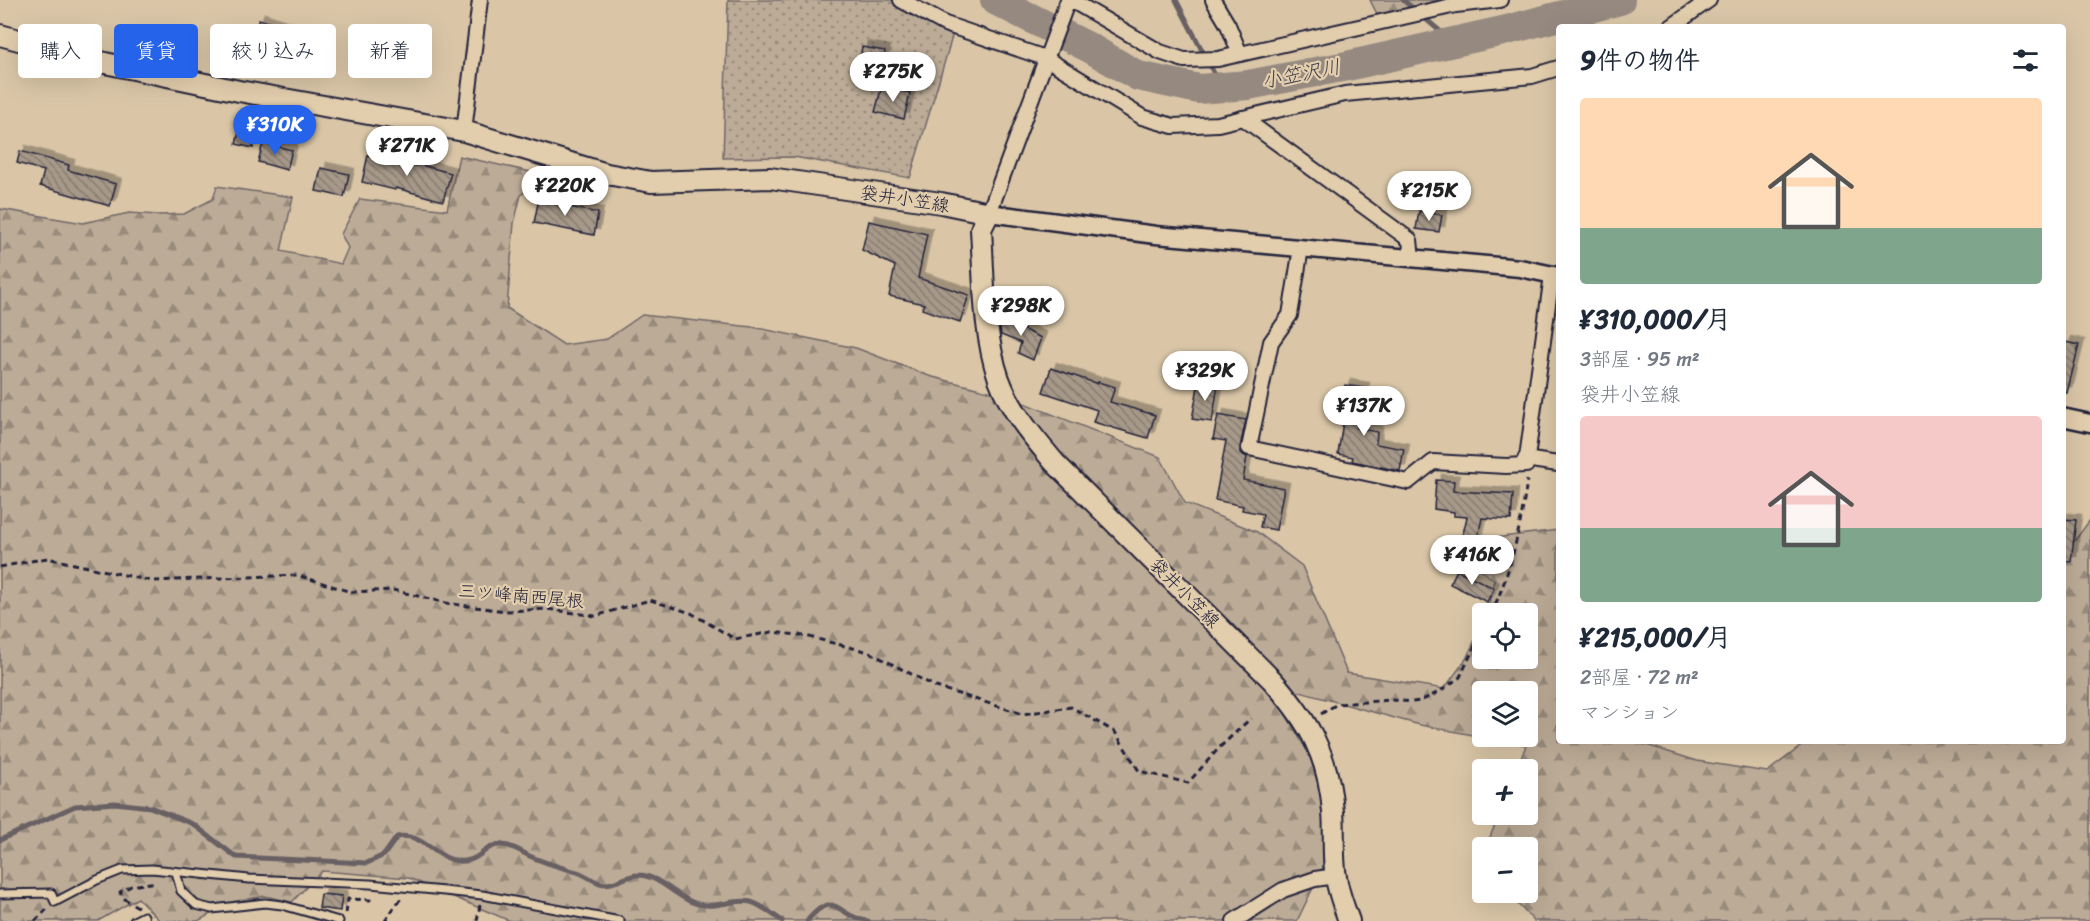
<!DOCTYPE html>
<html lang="ja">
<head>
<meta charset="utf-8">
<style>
	:root { --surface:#fff; --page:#f6f6f7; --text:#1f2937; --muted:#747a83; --accent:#2563eb }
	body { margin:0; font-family:Sriracha,"Klee One",sans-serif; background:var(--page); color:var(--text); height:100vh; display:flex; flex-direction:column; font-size:22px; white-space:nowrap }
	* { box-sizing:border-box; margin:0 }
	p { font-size:20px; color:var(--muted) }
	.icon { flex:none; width:33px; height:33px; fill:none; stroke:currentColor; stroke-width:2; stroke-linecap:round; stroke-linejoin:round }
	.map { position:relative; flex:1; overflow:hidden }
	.side { position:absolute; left:1556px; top:24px; width:510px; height:720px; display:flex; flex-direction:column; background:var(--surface); border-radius:6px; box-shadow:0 6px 24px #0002 }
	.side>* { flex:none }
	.hud { position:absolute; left:18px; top:24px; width:570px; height:54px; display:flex; gap:12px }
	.tools { position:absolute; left:1472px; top:603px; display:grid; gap:12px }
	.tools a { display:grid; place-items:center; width:66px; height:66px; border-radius:6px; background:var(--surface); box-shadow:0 6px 24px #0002; font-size:30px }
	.price { position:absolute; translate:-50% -51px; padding:0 14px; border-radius:21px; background:#fff; color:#222; font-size:20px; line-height:39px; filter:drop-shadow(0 2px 3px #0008) }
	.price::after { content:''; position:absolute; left:50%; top:36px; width:18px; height:14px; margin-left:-9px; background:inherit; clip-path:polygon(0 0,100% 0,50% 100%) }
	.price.active { background:var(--accent); color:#fff }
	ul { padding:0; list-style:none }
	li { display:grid; align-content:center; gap:12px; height:318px; padding:0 24px }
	li span { display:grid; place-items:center; height:186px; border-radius:6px; color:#555 }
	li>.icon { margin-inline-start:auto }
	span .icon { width:108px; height:108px; fill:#fffc; stroke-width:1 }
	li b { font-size:26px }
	h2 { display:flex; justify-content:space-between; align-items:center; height:72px; padding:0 24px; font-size:26px }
	.tag { padding:0 21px; border-radius:6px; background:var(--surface); box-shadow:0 6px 24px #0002; font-size:21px; line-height:54px }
	.tag.active { background:var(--accent); color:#fff }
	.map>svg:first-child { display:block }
	.grass { fill:url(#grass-dots); stroke:#6f6668; stroke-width:1.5 }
	.forest { fill:url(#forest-firs); stroke:#6f6668; stroke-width:1.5; fill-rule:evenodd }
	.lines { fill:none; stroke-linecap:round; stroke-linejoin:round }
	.stream { stroke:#686064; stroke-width:5 }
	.river { stroke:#968980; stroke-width:30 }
	.building { fill:url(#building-back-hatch); stroke:#22223b; stroke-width:1.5; filter:url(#shadow) }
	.service-casing { stroke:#22223b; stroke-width:11 }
	.minor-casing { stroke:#22223b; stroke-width:18 }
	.tertiary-casing { stroke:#22223b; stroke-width:21 }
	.secondary-casing { stroke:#22223b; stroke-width:24 }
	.path { stroke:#22223b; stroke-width:3; stroke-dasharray:6 4.5; stroke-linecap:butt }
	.service { stroke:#e2cdac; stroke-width:7 }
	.minor { stroke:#e2cdac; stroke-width:14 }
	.tertiary { stroke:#e2cdac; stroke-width:16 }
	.secondary { stroke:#e2cdac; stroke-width:20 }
	.labels { text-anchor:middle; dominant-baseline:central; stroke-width:4.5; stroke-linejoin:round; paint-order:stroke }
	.street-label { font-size:18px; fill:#22223b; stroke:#e2cdac }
	.water-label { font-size:20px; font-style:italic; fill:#3f3c4c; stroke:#e2cdac }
</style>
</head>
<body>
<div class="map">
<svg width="2090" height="921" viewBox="0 0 2090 921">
	<defs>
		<pattern id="grass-dots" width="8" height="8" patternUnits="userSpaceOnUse" patternTransform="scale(1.5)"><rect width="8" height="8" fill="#bcab96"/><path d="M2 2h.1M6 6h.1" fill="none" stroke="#988b7c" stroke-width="1.8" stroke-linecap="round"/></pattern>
		<pattern id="forest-firs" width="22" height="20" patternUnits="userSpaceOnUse" patternTransform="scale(1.5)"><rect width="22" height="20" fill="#bcab96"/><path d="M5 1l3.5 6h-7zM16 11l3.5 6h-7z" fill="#988b7c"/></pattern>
		<pattern id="building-back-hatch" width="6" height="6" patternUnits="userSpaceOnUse" patternTransform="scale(1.5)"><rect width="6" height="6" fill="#a79989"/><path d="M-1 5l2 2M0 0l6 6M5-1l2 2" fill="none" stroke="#887c71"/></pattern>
		<filter id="shadow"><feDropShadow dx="5.5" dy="-5.5" stdDeviation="0" flood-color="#0004"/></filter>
	</defs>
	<rect width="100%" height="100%" fill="#dac6a7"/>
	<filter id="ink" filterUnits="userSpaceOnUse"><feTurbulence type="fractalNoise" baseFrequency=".0167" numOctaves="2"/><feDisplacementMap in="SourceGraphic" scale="12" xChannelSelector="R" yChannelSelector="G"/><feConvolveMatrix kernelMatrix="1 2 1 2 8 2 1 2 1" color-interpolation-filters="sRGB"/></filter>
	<g filter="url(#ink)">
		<!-- grass -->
		<path class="grass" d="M728,0H902L955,27L910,178L794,157L723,158Z"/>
		<!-- forest -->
		<g class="forest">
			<path d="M1370,0H1503L1381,22Z"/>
			<path d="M459,156L544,175L521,195L514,223L507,308L564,345L607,339L642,315L752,327L856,348L929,376L1004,395L1160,457L1185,503L1257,532L1302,566L1347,673L1444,689L1466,659L1482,625V658H1527V614L1487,613L1494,580L1474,565L1477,549L1494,538L1558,530V741H1634L1697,761L1767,772L1808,741H2062L2063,542L2073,543L2090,520V921H1534L1507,893L1527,892V848L1486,847L1499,815L1527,814V770L1517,769L1526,745L1420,725L1293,690L1281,706L1310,756L1326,813L1323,867L1297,921H510L409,878L322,871L292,902L265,896L232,902L198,921H160L138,898L98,921H0V209L83,223L129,213L158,215L184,214L213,199L217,186L293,197L281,251L341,264L348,248L341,234L360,199L447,210ZM1482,692H1527V736H1482Z"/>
		</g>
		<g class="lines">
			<!-- stream -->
			<g class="stream">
				<path d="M1176,0L1221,87"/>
				<path d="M1403,0L1453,42"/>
				<path d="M0,840L75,806L115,803L150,807L193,824L236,857L367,863L384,855L397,837C421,831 436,859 458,861C479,864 485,843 503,845C515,846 522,853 532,857C547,864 564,868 580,873C587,876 593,881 600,883C614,887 627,874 640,875C658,876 675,895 692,902C713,911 732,898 751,902C762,905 772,914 782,921"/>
				<path d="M807,921C836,887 836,917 868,921"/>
			</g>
			<!-- river -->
			<path class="river" d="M995,0L1090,48L1138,76L1199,89L1248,85L1347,66L1507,30L1620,0"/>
		</g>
		<!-- building -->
		<g class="building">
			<path d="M259,19L292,30L286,49L252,38Z"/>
			<path d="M862,47L885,51L880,77L857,72Z"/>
			<path d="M882,86L910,93L904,119L875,112Z"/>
			<path d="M242,120L260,123L253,148L236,144Z"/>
			<path d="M263,143L292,150L287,170L258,162Z"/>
			<path d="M20,151L69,165L68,170L116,184L110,206L40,186L44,171L17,163Z"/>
			<path d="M368,155L416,166L417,164L451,173L443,201L396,188L395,190L362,182Z"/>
			<path d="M321,168L349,174L344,197L316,191Z"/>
			<path d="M539,198L555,202V204L598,213L594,235L534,223Z"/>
			<path d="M1419,211L1442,215L1439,232L1416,229Z"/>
			<path d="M869,221L927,234L918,278L969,295L960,322L922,309L924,304L889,296L895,266L862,250Z"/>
			<path d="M1005,316L1020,322L1018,327L1041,338L1033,360L1018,353L1021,343L1001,335L1000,329Z"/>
			<path d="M2066,342L2079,345L2067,393L2062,392V356Z"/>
			<path d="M1051,368L1098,384V382L1115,387L1110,402L1155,415L1148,438L1093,422L1097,410L1043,392Z"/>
			<path d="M1199,381L1218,385L1212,422L1192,419Z"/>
			<path d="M1345,385L1364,388L1357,428L1377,432L1376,444L1404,449L1400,471L1352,461L1353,457L1338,454L1345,409H1341Z"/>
			<path d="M1218,415L1246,420L1240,447V453L1247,457L1243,480L1284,488L1276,530L1260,527L1263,514L1242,510L1243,506L1215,500L1226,441L1213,439Z"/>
			<path d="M1436,480L1454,481L1453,491L1513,494L1511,520L1482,518L1477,542L1462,538L1467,517L1454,516V512L1434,509Z"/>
			<path d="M2062,519L2076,520L2071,562L2062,561Z"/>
			<path d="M1487,550L1503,554L1500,566L1484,562Z"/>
			<path d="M1457,570L1494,588L1487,602L1450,584Z"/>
			<path d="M321,894L342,896L340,911L319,908Z"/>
		</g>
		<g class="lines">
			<defs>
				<g id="service">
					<path d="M176,872L181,891L196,905L212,909L265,903L282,905L339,921"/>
					<path d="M0,894L51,893L55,902L97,880L122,870L152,869L249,879L370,884L444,891L482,895L620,921"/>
					<path d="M134,921L144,916L145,921"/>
				</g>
				<g id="minor">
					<path d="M901,0L945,24L1045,58L1142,117L1173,126L1218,124L1345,94L1532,76L1558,68"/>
					<path d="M1071,0L1160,52L1184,60L1218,59L1456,5L1500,0"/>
					<path d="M1213,0L1228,25L1240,54"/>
					<path d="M1671,27L1709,0"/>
					<path d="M1243,118L1410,240L1412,258"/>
					<path d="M464,131L480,0"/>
					<path d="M989,213L1068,0"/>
					<path d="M1301,248L1290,315L1271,342L1249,448L1408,482L1433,462L1506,466L1526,465L1552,275"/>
					<path d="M1525,459L1558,464"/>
					<path d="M1234,921L1283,890L1315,879L1336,876"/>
				</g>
				<g id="tertiary">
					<path d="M989,213L1156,235L1520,268L1558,276"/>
					<path d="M2062,417L2090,423"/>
				</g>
				<path id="secondary" d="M0,35L105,63L239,91L464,131L607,174L651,182L770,178L941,203L989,213L981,229C984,276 983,334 999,379C1011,412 1034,438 1055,463L1273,681C1309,722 1329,756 1333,812C1335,833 1332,856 1336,877C1338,892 1344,907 1349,921"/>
			</defs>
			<!-- service casing -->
			<use href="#service" class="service-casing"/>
			<!-- minor casing -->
			<use href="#minor" class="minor-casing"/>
			<!-- tertiary casing -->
			<use href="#tertiary" class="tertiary-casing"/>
			<!-- secondary casing -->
			<use href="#secondary" class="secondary-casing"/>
			<!-- path -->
			<g class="path">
				<path d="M0,567L47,558L152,581L297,575L351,592L393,590L446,603L505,611L547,609L595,616L650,600L691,613L735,639L772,632L805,636L869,652L936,687L1023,714L1071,707L1115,732L1139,771L1188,783L1219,748L1251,718"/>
				<path d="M1491,614C1511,572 1521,526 1527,480"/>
				<path d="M1321,714L1337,704L1392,700L1412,702L1420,701L1439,692L1460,677L1482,631"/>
				<path d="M138,907L123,898L120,892L131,886L157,882"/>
				<path d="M346,913L348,899L370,900V896"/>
				<path d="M35,921L47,909"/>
				<path d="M385,921L401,898"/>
				<path d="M477,921L480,905"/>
			</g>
			<!-- service -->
			<use href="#service" class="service"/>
			<!-- minor -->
			<use href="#minor" class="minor"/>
			<!-- tertiary -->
			<use href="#tertiary" class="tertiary"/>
			<!-- secondary -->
			<use href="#secondary" class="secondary"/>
		</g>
	</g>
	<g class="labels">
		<!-- street labels -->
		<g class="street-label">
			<text transform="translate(905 199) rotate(9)">袋井小笠線</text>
			<text transform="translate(1185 593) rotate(45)">袋井小笠線</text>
			<text transform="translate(521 596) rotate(5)">三ツ峰南西尾根</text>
		</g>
		<!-- water labels -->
		<g class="water-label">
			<text transform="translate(1301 74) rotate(-11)">小笠沢川</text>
		</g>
	</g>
</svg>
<div class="tools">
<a><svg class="icon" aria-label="locate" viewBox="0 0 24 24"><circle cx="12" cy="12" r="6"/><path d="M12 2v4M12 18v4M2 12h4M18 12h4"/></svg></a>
<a><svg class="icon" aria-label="layers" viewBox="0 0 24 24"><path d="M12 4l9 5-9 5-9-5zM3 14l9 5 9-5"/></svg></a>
<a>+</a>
<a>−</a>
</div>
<b class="price" style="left:893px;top:103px">¥275K</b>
<b class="price active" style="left:275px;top:156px">¥310K</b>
<b class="price" style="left:407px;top:177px">¥271K</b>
<b class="price" style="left:565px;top:217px">¥220K</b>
<b class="price" style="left:1429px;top:222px">¥215K</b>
<b class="price" style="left:1021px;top:337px">¥298K</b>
<b class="price" style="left:1205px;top:402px">¥329K</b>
<b class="price" style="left:1364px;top:437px">¥137K</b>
<b class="price" style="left:1472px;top:586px">¥416K</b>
<div class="hud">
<a class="tag">購入</a>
<a class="tag active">賃貸</a>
<a class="tag">絞り込み</a>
<a class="tag">新着</a>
</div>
<section class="side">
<h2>9件の物件<svg class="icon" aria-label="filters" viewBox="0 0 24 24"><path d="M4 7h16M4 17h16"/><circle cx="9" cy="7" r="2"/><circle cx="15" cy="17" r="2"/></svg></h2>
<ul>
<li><span style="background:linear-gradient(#ffd9b3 70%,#7fa58c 0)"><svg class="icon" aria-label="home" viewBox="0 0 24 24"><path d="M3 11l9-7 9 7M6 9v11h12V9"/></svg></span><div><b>¥310,000/月</b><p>3部屋 · 95 m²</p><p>袋井小笠線</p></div></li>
<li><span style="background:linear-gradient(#f6c9c9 60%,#7fa58c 0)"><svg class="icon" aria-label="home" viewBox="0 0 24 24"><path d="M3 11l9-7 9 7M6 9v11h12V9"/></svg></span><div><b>¥215,000/月</b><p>2部屋 · 72 m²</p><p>マンション</p></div></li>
</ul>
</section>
</div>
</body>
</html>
